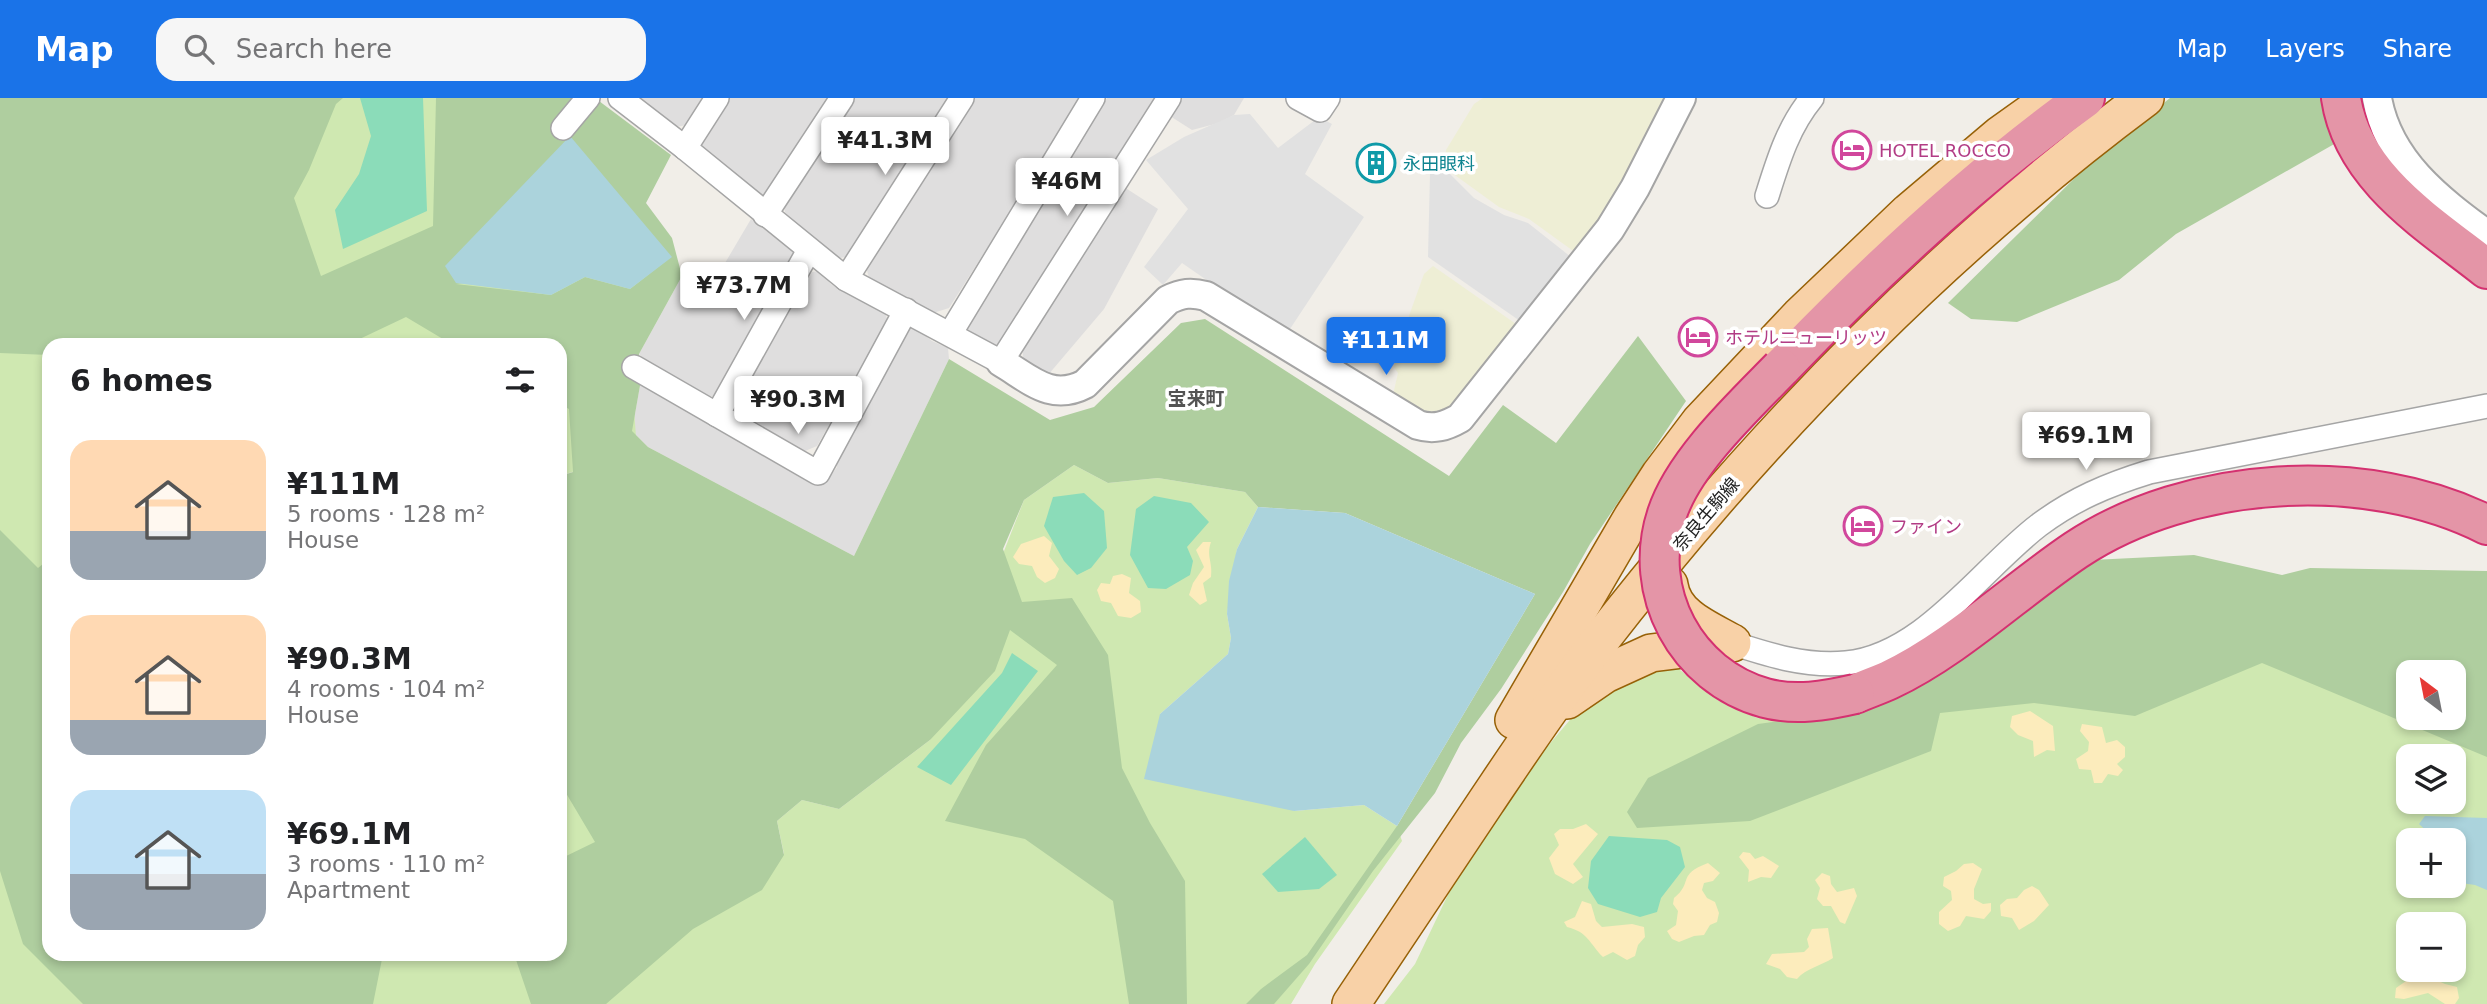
<!DOCTYPE html>
<html lang="en">
<head>
<meta charset="utf-8">
<style>
	:root { --surface:#fff; --page:#f6f6f6; --text:#202124; --muted:#757577; --accent:#1a73e8 }
	body { margin:0; font-family:"DejaVu Sans","Noto Sans JP",sans-serif; background:var(--page); color:var(--text); height:100vh; display:flex; flex-direction:column; font-size:26px; white-space:nowrap }
	* { box-sizing:border-box; margin:0 }
	p { font-size:23px; color:var(--muted) }
	.icon { flex:none; width:38px; height:38px; fill:none; stroke:currentColor; stroke-width:2; stroke-linecap:round; stroke-linejoin:round }
	.map { position:relative; flex:1; overflow:hidden }
	.details { position:absolute; left:42px; top:240px; width:525px; height:623px; display:flex; flex-direction:column; background:var(--surface); border-radius:21px; box-shadow:0 4px 10px #0003 }
	.details>* { flex:none }
	.needle { width:46px; rotate:328deg }
	.fabs { position:absolute; left:2396px; top:562px; display:grid; gap:14px }
	.fabs a { display:grid; place-items:center; width:70px; height:70px; border-radius:14px; background:var(--surface); box-shadow:0 4px 10px #0003; font-size:35px }
	.price { position:absolute; translate:-50% -60px; padding:0 16px; border-radius:7px; background:#fff; color:#222; font-size:23px; line-height:46px; filter:drop-shadow(0 2px 4px #0008) }
	.price::after { content:''; position:absolute; left:50%; top:42px; width:21px; height:16px; margin-left:-10px; background:inherit; clip-path:polygon(0 0,100% 0,50% 100%) }
	.price.current { background:var(--accent); color:#fff }
	ul { padding:0; list-style:none }
	li { display:flex; align-items:center; gap:21px; height:175px; padding:0 28px }
	li span { display:grid; place-items:center; flex:none; width:196px; height:140px; border-radius:21px; color:#555 }
	li>.icon { margin-inline-start:auto }
	span .icon { width:84px; height:84px; fill:#fffc; stroke-width:1 }
	li b { font-size:30px }
	h2 { display:flex; justify-content:space-between; align-items:center; height:84px; padding:0 28px; font-size:30px }
	header { display:flex; align-items:center; gap:42px; box-sizing:border-box; height:98px; padding:0 35px; background:var(--accent); color:#fff }
	header strong { font-size:33px }
	nav { display:flex; gap:38px; margin-inline-start:auto; font-size:24px }
	.search { width:490px; height:63px; background:var(--page); display:flex; align-items:center; gap:18px; box-sizing:border-box; padding:0 24px; border-radius:21px; color:var(--muted); font-size:26px }
	.map>svg:first-child { display:block }
	.residential { fill:#dfdede }
	.farmland { fill:#eeeed5 }
	.grass { fill:#cfe8b1; fill-rule:evenodd }
	.forest { fill:#afce9f; fill-rule:evenodd }
	.sand { fill:#fcecbc }
	.pitch { fill:#8bdcb9 }
	.parking { fill:#e1e1e1 }
	.water { fill:#abd3dc }
	.lines { fill:none; stroke-linecap:round; stroke-linejoin:round }
	.minor-casing { stroke:#a5a5a5; stroke-width:26 }
	.tertiary-casing { stroke:#a5a5a5; stroke-width:32 }
	.primary-casing { stroke:#976107; stroke-width:40 }
	.motorway-casing { stroke:#d43170; stroke-width:42 }
	.minor { stroke:#fff; stroke-width:23 }
	.tertiary { stroke:#fff; stroke-width:28 }
	.primary { stroke:#f8d1a7; stroke-width:37 }
	.motorway { stroke:#e495a7; stroke-width:38 }
	.motorway-bridge-casing { stroke:#d43170; stroke-width:42; stroke-linecap:butt }
	.motorway-bridge { stroke:#e495a7; stroke-width:38 }
	.labels { text-anchor:middle; dominant-baseline:central; stroke-width:7; stroke-linejoin:round; paint-order:stroke }
	.hotel-label { font-size:18px; fill:#b23c85; stroke:#fff; text-anchor:start }
	.culture-label { font-size:18px; fill:#0d838f; stroke:#fff; text-anchor:start }
	.street-label { font-size:18px; fill:#212121; stroke:#fff }
	.neighbourhood-label { font-size:19px; font-weight:bold; fill:#545454; stroke:#fff }
</style>
</head>
<body>
<header>
<strong>Map</strong>
<div class="search"><svg class="icon" aria-label="search" viewBox="0 0 24 24"><circle cx="10" cy="10" r="6"/><path d="M15 15l6 6"/></svg>Search here</div>
<nav><a>Map</a><a>Layers</a><a>Share</a></nav>
</header>
<div class="map">
<svg width="2487" height="906" viewBox="0 0 2487 906">
	<rect width="100%" height="100%" fill="#f1eee8"/>
	<!-- residential -->
	<g class="residential">
		<path d="M634,0H704L687,27L670,30Z"/>
		<path d="M724,0H833L772,96L757,97L702,53L700,37Z"/>
		<path d="M852,0H953L852,158L834,161L787,122L783,105Z"/>
		<path d="M973,0H1083L949,210L930,216L870,183L865,166Z"/>
		<path d="M1107,0H1162L1005,244L991,248L967,235L964,219Z"/>
		<path d="M1182,0H1244L1234,17L1219,25L1192,32L1170,18Z"/>
		<path d="M1124,89L1158,111L1104,211L1048,277L1024,267L1022,248Z"/>
		<path d="M751,121L796,156L721,296L709,299L651,267L639,256L682,178L715,182Z"/>
		<path d="M820,173L831,186L842,193L884,211L888,224L817,348L805,353L740,316L737,304L812,174Z"/>
		<path d="M904,229H914L932,243L948,250L949,261L854,458L648,349L632,333L641,282L827,383L837,369L835,358Z"/>
	</g>
	<!-- farmland -->
	<g class="farmland">
		<path d="M1483,0H1666L1623,84L1576,155L1529,121L1499,109L1452,75L1445,66L1446,52L1474,6Z"/>
		<path d="M1433,168L1516,226L1451,310L1438,319L1425,318L1392,301L1398,275L1394,269L1410,215L1424,176Z"/>
	</g>
	<!-- grass -->
	<g class="grass">
		<path d="M185,0H569L679,168L627,212L637,353L560,378V247H49V856H560V672L784,756L777,723L802,702L839,711L930,642L1024,402L1074,367L1108,385L1158,380L1245,394L1258,409L1237,451L1227,516L1231,540L1228,556L1160,616L1294,713L1364,707L1397,728L1402,743L1315,866L1291,906H0V69Z"/>
		<path d="M2487,521V906H1384L1415,866L1464,763L1537,661L1590,598L1670,564L1719,603L1757,620L1818,623ZM2408,574H2454V620H2408ZM2408,658H2454V704H2408ZM2408,742H2454V788H2408ZM2408,826H2454V872H2408Z"/>
	</g>
	<!-- forest -->
	<g class="forest">
		<path d="M0,0H343L336,6L309,72L294,100L321,178L433,128L436,0H595L671,57L646,105L672,140L682,178L639,256L641,282L632,333L648,349L854,458L949,261L1050,322L1094,309L1181,225L1205,221L1449,378L1503,307L1556,345L1638,238L1686,303L1590,446L1563,494L1501,591L1461,645L1435,695L1373,773L1309,866L1274,906H1246L1261,891L1307,857L1397,728L1535,496L1345,415L1258,409L1245,394L1158,380L1108,385L1074,367L1024,402L1003,451L1022,504L1072,500L1108,557L1122,670L1150,725L1185,783L1187,906H1129L1113,803L1025,741L945,723L986,647L1057,567L1010,532L995,573L930,642L839,711L802,702L777,723L784,757L762,792L693,831L606,906H531L514,856H560V761L595,744L560,685V378L573,374L569,311L560,306V247H453L406,219L347,247H49V257L0,255ZM671,159L630,191L585,179L551,197L456,186Z"/>
		<path d="M2170,0H2332L2343,41L2176,136L2119,182L2017,224L1971,221L1948,205L2088,67Z"/>
		<path d="M0,432L38,470L49,461V856H383L373,906H83L23,846L0,773Z"/>
		<path d="M2194,457L2282,477L2310,470L2487,473V659L2262,565L2135,618L2034,605L1940,615L1931,653L1750,723L1637,730L1627,714L1648,680L1758,626L1833,616L2092,462ZM2408,574H2454V620H2408Z"/>
	</g>
	<!-- sand -->
	<g class="sand">
		<path d="M1044,438L1052,445L1049,458L1059,471L1055,480L1045,485L1037,479L1032,468L1019,466L1013,459L1021,446Z"/>
		<path d="M1203,444H1211C1206,458 1213,464 1211,479L1203,485L1207,503L1200,507L1189,497L1193,485L1204,469L1196,452Z"/>
		<path d="M1122,476L1131,480L1129,495L1140,503L1141,514L1131,520L1118,518L1111,505L1101,503L1097,492L1101,485L1110,486L1113,478Z"/>
		<path d="M2030,613L2053,628L2055,653L2047,652L2034,659L2033,643L2018,637L2010,629L2012,618Z"/>
		<path d="M2082,626L2102,629L2106,645L2117,642L2125,649V659L2117,666L2123,672L2118,678L2108,676L2102,685H2094L2091,672L2079,671L2076,661L2088,653L2089,644L2080,633Z"/>
		<path d="M1586,726L1598,736L1573,766L1583,779L1573,786L1555,776L1549,760L1559,747L1554,736L1560,731H1573Z"/>
		<path d="M1743,754L1750,755L1755,761L1763,758L1779,768L1771,780L1761,779L1748,784L1749,772L1739,759Z"/>
		<path d="M1708,765L1720,775L1713,783L1704,785L1702,792L1707,800L1715,804L1719,815L1717,824L1710,827L1704,837L1694,838L1679,844L1672,841L1667,833L1676,827L1678,813L1673,806L1674,800C1694,784 1676,777 1708,765Z"/>
		<path d="M1973,765L1982,771L1974,791V801L1983,806L1991,805V813L1984,821L1966,818L1960,828L1948,833L1939,826V814L1952,802L1951,793L1943,788L1944,779L1956,773L1964,766Z"/>
		<path d="M1822,775L1830,778L1831,786L1837,794L1854,790L1857,798L1845,826L1840,824L1831,808H1823L1817,801L1820,790L1815,782Z"/>
		<path d="M2032,788L2039,792L2049,807L2034,823L2019,832L2012,820L2001,818L2000,807L2007,801L2017,800L2024,792Z"/>
		<path d="M1582,803L1591,806L1596,823L1602,829L1632,826L1644,829L1645,839L1638,847L1635,858L1627,862L1613,854L1603,859C1589,845 1588,834 1567,829L1564,824L1575,819Z"/>
		<path d="M1828,830L1833,860C1821,868 1806,870 1797,881L1787,879L1780,871L1766,866L1772,856L1804,854L1809,849L1807,841L1812,831Z"/>
		<path d="M2419,874L2445,886L2457,889L2459,900L2455,906H2445L2428,895L2404,901L2395,900L2396,890Z"/>
	</g>
	<!-- pitch -->
	<g class="pitch">
		<path d="M360,0H423L427,113L343,151L335,112L359,76L371,38Z"/>
		<path d="M1084,395L1104,413L1107,450L1091,470L1077,477L1064,463L1044,428L1053,399Z"/>
		<path d="M1154,398L1191,405L1209,424L1187,449L1193,463L1190,477L1166,491L1148,490L1130,457L1136,411Z"/>
		<path d="M1012,555L1038,573L951,687L917,669L1002,575Z"/>
		<path d="M1609,738L1667,742L1680,749L1685,769L1661,800L1657,814L1640,819L1598,806L1588,790L1591,763Z"/>
		<path d="M1305,739L1337,777L1319,791L1278,794L1262,776Z"/>
	</g>
	<!-- parking -->
	<g class="parking">
		<path d="M1250,16L1278,50L1319,19L1332,26L1305,76L1364,119L1286,237L1182,165L1163,187L1144,169L1188,111L1146,62L1184,39L1234,17Z"/>
		<path d="M1434,65L1446,72L1474,100L1504,117L1528,125L1571,159L1520,223L1428,159L1430,76Z"/>
	</g>
	<!-- water -->
	<g class="water">
		<path d="M570,38L672,159L630,191L585,179L551,197L456,185L445,168Z"/>
		<path d="M1258,409L1345,415L1535,496L1397,728L1364,707L1294,713L1144,681L1160,616L1228,556L1231,540L1227,516L1229,483L1237,451Z"/>
		<path d="M2425,718L2487,720V792L2475,787L2454,784V742H2433L2431,737L2419,726Z"/>
	</g>
	<g class="lines">
		<defs>
			<g id="minor">
				<path d="M620,0L685,50L846,181L1001,264L1169,0"/>
				<path d="M1298,0L1320,12L1328,0"/>
				<path d="M563,30L588,0"/>
				<path d="M685,50L717,0"/>
				<path d="M1767,98C1778,63 1788,29 1812,0"/>
				<path d="M765,117L842,0"/>
				<path d="M846,181L962,0"/>
				<path d="M950,236L1093,0"/>
				<path d="M634,269L818,375L906,212"/>
				<path d="M717,317L809,152"/>
				<path d="M1732,545C1769,557 1806,569 1846,565C1923,558 1981,471 2039,427C2074,401 2107,387 2149,374L2487,308"/>
			</g>
			<g id="tertiary">
				<path d="M2377,0C2388,63 2438,101 2487,137"/>
				<path d="M1001,264C1030,281 1051,304 1085,286L1168,202C1182,195 1191,194 1206,198L1418,327C1434,332 1446,328 1460,320L1610,131L1635,90L1681,0"/>
			</g>
			<g id="primary">
				<path d="M1567,602L1605,576L1651,555L1732,545C1707,531 1673,518 1669,487"/>
				<path d="M1514,622L1632,420L1660,377L1700,324L1800,218L1909,114L2000,37L2052,0"/>
				<path d="M1351,906C1396,839 1441,771 1486,704C1521,652 1556,599 1595,549C1753,345 1937,155 2145,0"/>
			</g>
			<g id="motorway">
				<path d="M2341,0C2353,80 2429,125 2487,171"/>
				<path d="M1781,270C1875,172 1975,79 2085,0"/>
				<path d="M1855,596C1866,591 1878,587 1889,582C1955,551 2015,493 2076,452C2189,377 2366,366 2487,427"/>
			</g>
		</defs>
		<!-- minor casing -->
		<use href="#minor" class="minor-casing"/>
		<!-- tertiary casing -->
		<use href="#tertiary" class="tertiary-casing"/>
		<!-- primary casing -->
		<use href="#primary" class="primary-casing"/>
		<!-- motorway casing -->
		<use href="#motorway" class="motorway-casing"/>
		<!-- minor -->
		<use href="#minor" class="minor"/>
		<!-- tertiary -->
		<use href="#tertiary" class="tertiary"/>
		<!-- primary -->
		<use href="#primary" class="primary"/>
		<!-- motorway -->
		<use href="#motorway" class="motorway"/>
		<defs>
			<path id="motorway-bridge" d="M1781,270C1743,309 1684,364 1667,416C1641,494 1686,578 1765,600C1795,608 1825,603 1855,596"/>
		</defs>
		<!-- motorway-bridge casing -->
		<use href="#motorway-bridge" class="motorway-bridge-casing"/>
		<!-- motorway-bridge -->
		<use href="#motorway-bridge" class="motorway-bridge"/>
	</g>
	<!-- icons -->
	<defs>
		<symbol id="hotel-ring" viewBox="-11 -11 22 22"><circle r="9.5" fill="#fff" stroke="#d1479c" stroke-width="1.5"/><path d="M-6-4.5h1.5V1H6V5H4.5V3h-9V5H-6ZM-4 0a1.8 1.8 0 1 1 3.6 0ZM.5 0V-2.5h3Q6-2.5 6 0Z" fill="#d1479c"/></symbol>
		<symbol id="building-ring" viewBox="-11 -11 22 22"><circle r="9.5" fill="#fff" stroke="#0f9aa8" stroke-width="1.5"/><path d="M-4-6H4V6H1V3H-1V6H-4ZM-2.5-4.3h1.7v1.8h-1.7ZM.8-4.3h1.7v1.8H.8ZM-2.5-1h1.7V.8h-1.7ZM.8-1h1.7V.8H.8Z" fill="#0f9aa8"/></symbol>
	</defs>
	<g fill-rule="evenodd">
		<use href="#hotel-ring" x="1830" y="30" width="44" height="44"/>
		<use href="#building-ring" x="1354" y="43" width="44" height="44"/>
		<use href="#hotel-ring" x="1676" y="217" width="44" height="44"/>
		<use href="#hotel-ring" x="1841" y="406" width="44" height="44"/>
	</g>
	<g class="labels">
		<!-- hotel labels -->
		<g class="hotel-label">
			<text x="1879" y="52">HOTEL ROCCO</text>
			<text x="1725" y="239">ホテルニューリッツ</text>
			<text x="1890" y="428">ファイン</text>
		</g>
		<!-- culture labels -->
		<g class="culture-label">
			<text x="1403" y="65">永田眼科</text>
		</g>
		<!-- street labels -->
		<g class="street-label">
			<text transform="translate(1706 416) rotate(-49)">奈良生駒線</text>
		</g>
		<!-- neighbourhood labels -->
		<g class="neighbourhood-label">
			<text x="1196" y="300">宝来町</text>
		</g>
	</g>
</svg>
<div class="fabs">
<a><svg class="needle" viewBox="-14 -14 28 28"><path d="M0-13l5 13h-10z" fill="#e53935"/><path d="M0 13l5-13h-10z" fill="#757577"/></svg></a>
<a><svg class="icon" aria-label="layers" viewBox="0 0 24 24"><path d="M12 4l9 5-9 5-9-5zM3 14l9 5 9-5"/></svg></a>
<a>+</a>
<a>−</a>
</div>
<b class="price" style="left:885px;top:79px">¥41.3M</b>
<b class="price" style="left:1067px;top:120px">¥46M</b>
<b class="price" style="left:744px;top:224px">¥73.7M</b>
<b class="price current" style="left:1386px;top:279px">¥111M</b>
<b class="price" style="left:798px;top:338px">¥90.3M</b>
<b class="price" style="left:2086px;top:374px">¥69.1M</b>
<section class="details">
<h2>6 homes<svg class="icon" aria-label="filters" viewBox="0 0 24 24"><path d="M4 7h16M4 17h16"/><circle cx="9" cy="7" r="2"/><circle cx="15" cy="17" r="2"/></svg></h2>
<ul>
<li><span style="background:linear-gradient(#ffd9b3 65%,#9aa5b1 0)"><svg class="icon" aria-label="home" viewBox="0 0 24 24"><path d="M3 11l9-7 9 7M6 9v11h12V9"/></svg></span><div><b>¥111M</b><p>5 rooms · 128 m²</p><p>House</p></div></li>
<li><span style="background:linear-gradient(#ffd9b3 75%,#9aa5b1 0)"><svg class="icon" aria-label="home" viewBox="0 0 24 24"><path d="M3 11l9-7 9 7M6 9v11h12V9"/></svg></span><div><b>¥90.3M</b><p>4 rooms · 104 m²</p><p>House</p></div></li>
<li><span style="background:linear-gradient(#bfe0f5 60%,#9aa5b1 0)"><svg class="icon" aria-label="home" viewBox="0 0 24 24"><path d="M3 11l9-7 9 7M6 9v11h12V9"/></svg></span><div><b>¥69.1M</b><p>3 rooms · 110 m²</p><p>Apartment</p></div></li>
</ul>
</section>
</div>
</body>
</html>
